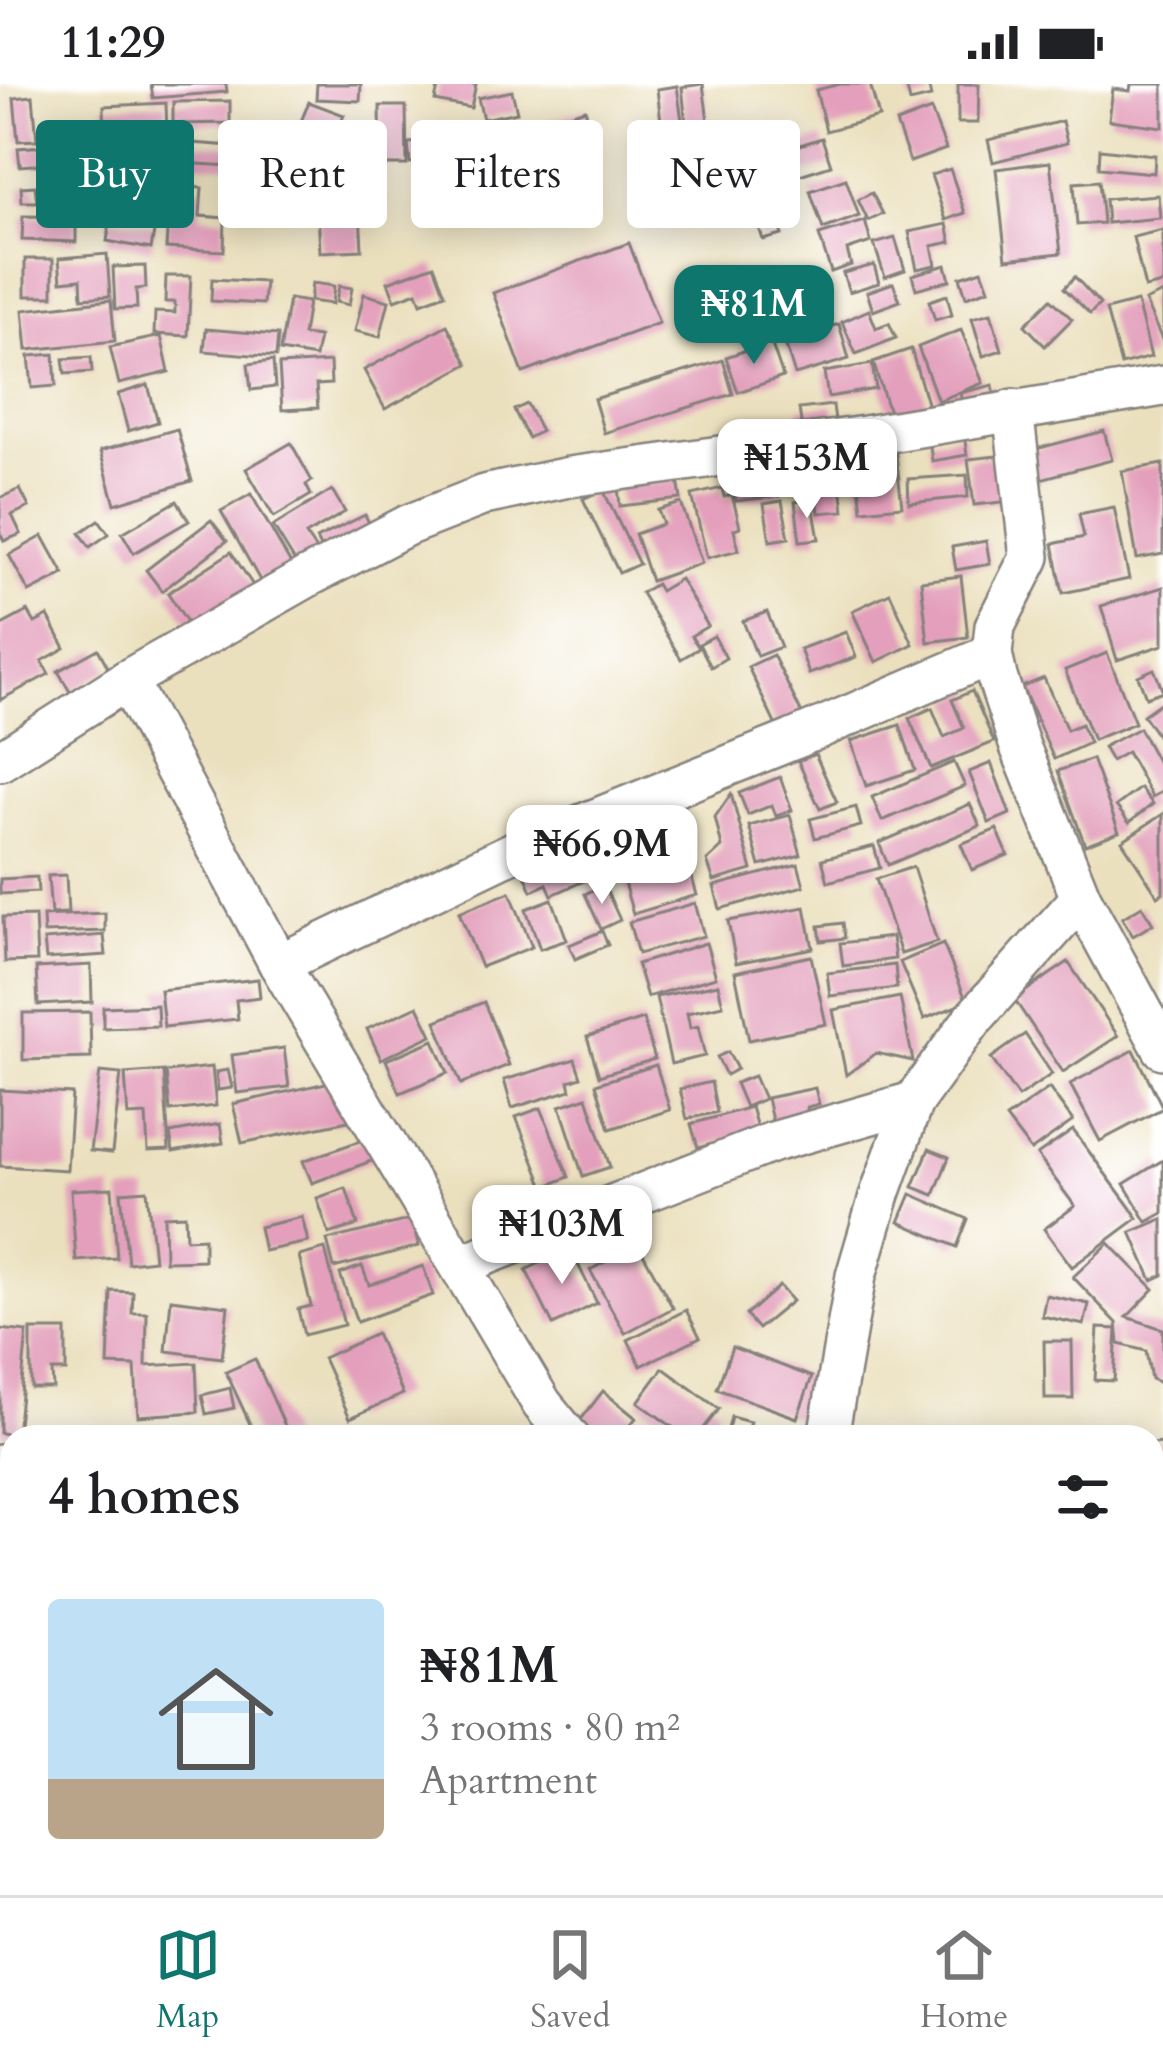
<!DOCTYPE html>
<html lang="en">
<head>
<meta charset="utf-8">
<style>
	:root { --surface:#fff; --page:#f6f6f6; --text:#202124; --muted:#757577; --line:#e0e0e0; --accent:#0f766e }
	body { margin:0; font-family:Cardo,serif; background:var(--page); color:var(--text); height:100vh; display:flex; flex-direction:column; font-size:45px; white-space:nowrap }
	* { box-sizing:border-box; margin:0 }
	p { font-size:39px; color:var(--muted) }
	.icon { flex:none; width:66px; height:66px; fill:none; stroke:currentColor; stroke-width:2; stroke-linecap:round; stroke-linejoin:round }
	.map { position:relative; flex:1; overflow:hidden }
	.sheet { position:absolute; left:0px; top:1341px; width:1164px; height:471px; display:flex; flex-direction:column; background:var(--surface); border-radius:36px 36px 0 0; box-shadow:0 6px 30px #0003 }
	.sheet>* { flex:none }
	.guide { position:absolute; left:36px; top:36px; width:1092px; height:108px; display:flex; gap:24px }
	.price { position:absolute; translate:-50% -102px; padding:0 27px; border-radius:24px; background:#fff; color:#222; font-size:39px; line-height:78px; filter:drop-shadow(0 3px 6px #0008) }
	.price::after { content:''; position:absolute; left:50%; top:72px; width:36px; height:27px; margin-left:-18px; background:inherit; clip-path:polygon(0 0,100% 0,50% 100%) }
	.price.on { background:var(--accent); color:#fff }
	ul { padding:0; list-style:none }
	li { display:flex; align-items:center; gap:36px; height:300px; padding:0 48px }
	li+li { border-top:3px solid var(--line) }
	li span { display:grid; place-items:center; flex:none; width:336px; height:240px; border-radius:12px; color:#555 }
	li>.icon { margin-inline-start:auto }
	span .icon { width:144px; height:144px; fill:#fffc; stroke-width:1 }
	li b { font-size:51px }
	h2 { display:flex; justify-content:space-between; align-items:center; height:144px; padding:0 48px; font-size:51px }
	.pill { padding:0 42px; border-radius:12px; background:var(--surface); box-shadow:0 6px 30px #0003; font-size:42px; line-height:108px }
	.pill.on { background:var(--accent); color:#fff }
	.status { display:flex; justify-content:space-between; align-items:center; height:84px; padding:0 60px; background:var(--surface); direction:ltr }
	.status svg { height:33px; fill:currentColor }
	.menu { display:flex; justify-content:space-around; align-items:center; height:168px; border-top:3px solid var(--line); background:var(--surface); font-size:33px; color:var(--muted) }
	.menu a { display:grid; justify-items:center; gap:6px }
	.menu .on { color:var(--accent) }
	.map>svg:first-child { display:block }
	.building { fill:#e39fbb }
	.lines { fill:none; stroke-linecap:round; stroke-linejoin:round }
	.minor-casing { stroke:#86817c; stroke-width:44 }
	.minor { stroke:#fff; stroke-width:39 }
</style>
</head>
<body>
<div class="status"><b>11:29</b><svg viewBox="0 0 49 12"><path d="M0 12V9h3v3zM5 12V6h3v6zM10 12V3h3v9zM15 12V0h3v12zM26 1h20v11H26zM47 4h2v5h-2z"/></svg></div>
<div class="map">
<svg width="1163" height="1811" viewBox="0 0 1163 1811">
	<rect width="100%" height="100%" fill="#fff"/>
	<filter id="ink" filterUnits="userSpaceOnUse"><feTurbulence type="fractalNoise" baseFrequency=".00833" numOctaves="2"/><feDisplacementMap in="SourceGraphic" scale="24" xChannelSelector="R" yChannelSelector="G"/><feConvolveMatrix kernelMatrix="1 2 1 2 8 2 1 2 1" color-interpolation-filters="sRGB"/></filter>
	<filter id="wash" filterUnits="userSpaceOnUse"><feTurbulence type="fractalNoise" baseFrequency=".004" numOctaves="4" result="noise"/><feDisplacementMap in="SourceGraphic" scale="48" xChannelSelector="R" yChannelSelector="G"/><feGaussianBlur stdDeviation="2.7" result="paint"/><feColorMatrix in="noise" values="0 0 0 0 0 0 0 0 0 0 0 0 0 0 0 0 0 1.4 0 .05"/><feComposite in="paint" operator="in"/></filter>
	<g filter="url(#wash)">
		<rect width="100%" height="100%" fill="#ebe0be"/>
		<g id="blocks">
			<!-- building -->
			<g class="building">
				<path d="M151,0H226L227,8L153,14Z"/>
				<path d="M317,0H361L360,17L316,15Z"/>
				<path d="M439,0H476L471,24L435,17Z"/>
				<path d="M703,0L708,37L686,40L682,3Z"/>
				<path d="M840,0H870L879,33L826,47L816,6Z"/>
				<path d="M906,0H928L931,13L910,18Z"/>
				<path d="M958,0H979L978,39H958Z"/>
				<path d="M1131,0H1163V43L1109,36L1113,5L1130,7Z"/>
				<path d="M677,2L684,51L663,54L657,5Z"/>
				<path d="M512,7L517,28L483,35L478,14Z"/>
				<path d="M33,12L37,56L18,57L14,14Z"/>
				<path d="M230,17V39L173,40V18Z"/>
				<path d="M309,18L344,31L327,71L293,57Z"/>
				<path d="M166,19L167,50L105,53L104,22Z"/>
				<path d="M380,22H406L407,81H381Z"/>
				<path d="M585,25L596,57L585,60L582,52L558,60L564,80L547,85L534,42Z"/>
				<path d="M931,26L946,65L910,78L896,39Z"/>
				<path d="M1062,37L1067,59L993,78L988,56Z"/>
				<path d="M478,52L490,76L470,86L458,61Z"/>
				<path d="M763,53L769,71L822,54L831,81L750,107L736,62Z"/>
				<path d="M442,56L444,77L410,79L408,59Z"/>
				<path d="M165,57L231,62L230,82L163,78Z"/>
				<path d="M87,59L88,77L20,82L18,64Z"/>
				<path d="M1100,65L1155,71L1154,89L1099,84Z"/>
				<path d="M507,74L515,92L478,106L471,88Z"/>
				<path d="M713,74L729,108L703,120L687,86Z"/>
				<path d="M358,77L359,99L298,101L296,79Z"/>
				<path d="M1050,78L1061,169L1006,175L996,85Z"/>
				<path d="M950,85L965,129L946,136L931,91Z"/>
				<path d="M98,92H140V118L99,119Z"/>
				<path d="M146,93L166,95L163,128L143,126Z"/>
				<path d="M846,95L859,132L823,145L810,107Z"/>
				<path d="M1099,97L1103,139L1077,141L1074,99Z"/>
				<path d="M35,102L37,118H22L21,103Z"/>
				<path d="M170,102L202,104L200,132L225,134L224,167L166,164Z"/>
				<path d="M872,109L883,130L868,137L858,116Z"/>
				<path d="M1158,111L1160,134L1107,139L1105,115Z"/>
				<path d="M770,112L782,151L763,156L751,118Z"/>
				<path d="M360,126L362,166L320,168L318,127Z"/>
				<path d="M23,132L76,133V158L22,156Z"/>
				<path d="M111,134L155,142L151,165L107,157Z"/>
				<path d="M865,137L871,158L847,166L851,181L831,188L819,151Z"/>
				<path d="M947,140L951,158L932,162L936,181L917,185L909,148Z"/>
				<path d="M1163,146V200L1145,204L1133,153Z"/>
				<path d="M895,154L905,186L885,193L874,160Z"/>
				<path d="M629,159L659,239L523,289L493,209Z"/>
				<path d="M107,170L110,212L82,214L81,195L61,197L59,174Z"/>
				<rect x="25" y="175" width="28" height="37"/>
				<path d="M434,181L445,210L421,219L417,208L395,216L388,198Z"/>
				<path d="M874,181L879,199L849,208L843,189Z"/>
				<path d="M946,181L950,196L916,205L912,191Z"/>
				<path d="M145,182L146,204L136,205L137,224L115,225L113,183Z"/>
				<path d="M982,186L989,205L966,213L960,193Z"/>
				<path d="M166,192H191L188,252L154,250L155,228L175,229V218H165Z"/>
				<path d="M1075,193L1100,220L1090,230L1064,204Z"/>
				<path d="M212,195L265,198L263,220L211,217Z"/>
				<path d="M312,199L334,202L332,220L310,217Z"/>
				<path d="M893,199L900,217L873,227L867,208Z"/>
				<path d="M339,202L352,204L349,221L336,218Z"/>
				<path d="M1163,209V258L1145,217Z"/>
				<path d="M364,210L389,217L380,253L355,247Z"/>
				<path d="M947,211L952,231L935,236L929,217Z"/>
				<path d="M289,215L308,218L303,251L319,253L315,273L280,267Z"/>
				<path d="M1051,215L1072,235L1045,262L1025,241Z"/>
				<path d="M111,216L115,257L27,266L23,226Z"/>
				<path d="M1137,218L1151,273L1121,281L1106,226Z"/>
				<path d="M869,226L876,244L889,239L896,254L856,270L842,238Z"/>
				<path d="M991,229L1002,266L983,272L972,234Z"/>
				<path d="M839,240L849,275L795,291L784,256Z"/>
				<path d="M447,241L468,280L385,325L364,286Z"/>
				<path d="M206,245L278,251L276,273L204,267Z"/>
				<path d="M961,246L983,299L938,317L918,263Z"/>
				<path d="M161,252L169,288L119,300L110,263Z"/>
				<path d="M771,258L783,293L738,308L726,273Z"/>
				<path d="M911,265L929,326L892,338L873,278Z"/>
				<path d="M54,270L56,302L32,304L29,272Z"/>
				<path d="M91,273L92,288L65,290L63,275Z"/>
				<path d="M723,276L733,310L604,349L594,315Z"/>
				<path d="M273,277L275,303L251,306L248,280Z"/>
				<path d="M330,278L331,300L316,301L318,324L282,326L279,281Z"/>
				<path d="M872,280L876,305L828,313L824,288Z"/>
				<path d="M148,301L158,338L128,347L118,310Z"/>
				<path d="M993,301L996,317L964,325L960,309Z"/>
				<path d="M527,320L541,347L528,354L514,326Z"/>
				<path d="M833,321L836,345L803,350L799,325Z"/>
				<path d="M177,345L192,397L115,420L100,367Z"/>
				<path d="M1104,347L1112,376L1037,396L1028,367Z"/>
				<path d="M964,350L967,371L932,377L929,356Z"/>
				<path d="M291,359L312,397L306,401L311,411L274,433L246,385Z"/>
				<path d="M896,370L902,422L862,426L856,375Z"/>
				<path d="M1007,371L1012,417L974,421L968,375Z"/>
				<path d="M1163,380V470L1137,475L1122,387Z"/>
				<path d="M775,382L779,412L736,417L732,387Z"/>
				<path d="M839,383L844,427L819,429L814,385Z"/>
				<path d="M967,391L968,413L909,419L908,395Z"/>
				<path d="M678,396L681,415L620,422L618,403Z"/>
				<path d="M722,404L724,413L732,411L740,443L734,445L739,466L707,474L692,411Z"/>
				<path d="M20,405L29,423L12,431L21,450L4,457L0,449V414Z"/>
				<path d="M332,406L345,428L306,451L321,474L300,486L273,442Z"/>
				<path d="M603,406L639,480L619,489L583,415Z"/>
				<path d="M251,410L292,482L262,500L221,427Z"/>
				<path d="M812,415L819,455L800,457L795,418Z"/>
				<path d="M177,417L189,437L134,469L122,449Z"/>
				<path d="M782,417L789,454L770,457L764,420Z"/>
				<path d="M681,419L702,479L651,497L635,450L663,440L658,426Z"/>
				<path d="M1114,423L1129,495L1063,509L1053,460L1084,453L1079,430Z"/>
				<path d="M365,431L376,452L327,477L316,455Z"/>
				<path d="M99,436L109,450L90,463L80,449Z"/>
				<path d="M211,436L227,457L162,507L146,486Z"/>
				<path d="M43,452L64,490L29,508L9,471Z"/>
				<path d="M986,457L990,480L956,486L952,463Z"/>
				<path d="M231,468L258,509L195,550L168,509Z"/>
				<path d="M961,492L968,553L928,558L921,497Z"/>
				<path d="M680,495L708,542L691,552L699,564L681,575L641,509L656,500L660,507Z"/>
				<path d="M1163,503V561L1117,576L1101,522Z"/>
				<path d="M890,509L913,560L876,578L852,527Z"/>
				<path d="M28,527L35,539L48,532L65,564L42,577L49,590L0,616V542Z"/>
				<path d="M767,528L781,563L757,572L743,537Z"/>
				<path d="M846,548L856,573L809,590L800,565Z"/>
				<path d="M714,552L726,574L711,583L699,560Z"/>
				<path d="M98,565L109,585L70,608L58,587Z"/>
				<path d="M1107,569L1135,639L1093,656L1065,586Z"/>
				<path d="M773,571L802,630L776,642L748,583Z"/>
				<path d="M1154,585L1163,607L1146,613L1138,592Z"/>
				<path d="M1044,594L1067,646L1081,640L1089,659L1054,675L1022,603Z"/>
				<path d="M972,607L994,658L931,684L909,634L932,624L944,653L964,644L952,616Z"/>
				<path d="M1163,617V660L1143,631Z"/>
				<path d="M900,641L915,686L866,702L851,657Z"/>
				<path d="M1139,644L1163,688V707L1152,713L1127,668L1111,677L1103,663Z"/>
				<path d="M815,670L837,718L820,725L798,677Z"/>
				<path d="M1092,675L1119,748L1085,761L1058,687Z"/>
				<path d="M954,678L965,702L882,737L872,713Z"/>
				<path d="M991,679L1010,730L989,739L969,688Z"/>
				<path d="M780,693L792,726L776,732L772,721L748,731L739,709Z"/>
				<path d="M1140,704L1153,720L1129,739L1116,722Z"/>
				<path d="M731,710L752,786L714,797L707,777L722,763L715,733Z"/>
				<path d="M970,720L980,742L888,781L879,759Z"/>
				<path d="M856,723L861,742L815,754L810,735Z"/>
				<path d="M1163,730V809L1158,812L1122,757Z"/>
				<path d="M790,731L801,771L760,782L749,742Z"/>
				<path d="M676,739L697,811L633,830L612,758Z"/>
				<path d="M997,745L1008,771L972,786L961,760Z"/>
				<path d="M590,758L604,788L552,811L547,800L532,807L524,788Z"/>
				<path d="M874,762L880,784L828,798L822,775Z"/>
				<path d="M798,780L804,802L720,825L714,802Z"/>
				<path d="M913,783L937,858L901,870L876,795Z"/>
				<path d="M66,791L68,829L51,830L48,792Z"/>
				<path d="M37,793L38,808L0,810V795Z"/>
				<path d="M604,801L620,836L601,845L585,810Z"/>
				<path d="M510,808L532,863L481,883L459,828Z"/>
				<path d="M552,815L567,856L540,865L526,825Z"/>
				<path d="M695,819L704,852L638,870L629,838Z"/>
				<path d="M1142,822L1153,840L1133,852L1122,834Z"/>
				<path d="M805,823L813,864L736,879L728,837Z"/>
				<path d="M105,829V847L44,849L43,832Z"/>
				<path d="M35,832L37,877L5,878L3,833Z"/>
				<path d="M843,839L845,854L821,857L819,842Z"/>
				<path d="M602,847L608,861L575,875L569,861Z"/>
				<path d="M104,851L106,871L46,875L44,856Z"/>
				<path d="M892,853L895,875L843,882L840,859Z"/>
				<path d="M706,859L716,893L647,913L637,880Z"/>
				<path d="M943,860L967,918L924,935L900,878Z"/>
				<path d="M811,872L826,940L749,956L735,888Z"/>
				<path d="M1068,878L1118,952L1063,988L1014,915Z"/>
				<path d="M91,881L92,918L38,921L36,884Z"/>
				<path d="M895,881L897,904L830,912L827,889Z"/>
				<path d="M258,895L260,913L236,916L238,935L164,943L160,906Z"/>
				<path d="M718,900L723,921L687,929L690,944L698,942L705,972L671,980L656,913Z"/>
				<path d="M900,913L913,977L876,969L846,991L833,926Z"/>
				<path d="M484,918L509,981L461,1000L436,937Z"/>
				<path d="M157,921L158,942L103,944V923Z"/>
				<path d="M418,922L432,951L381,975L367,945Z"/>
				<path d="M90,928L91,974L23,976V929Z"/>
				<path d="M643,935L655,975L599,992L587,953Z"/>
				<path d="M1025,950L1052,990L1018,1013L991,974Z"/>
				<path d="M434,956L448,989L400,1009L386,976Z"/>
				<path d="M284,964L289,1003L237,1009L232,971Z"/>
				<path d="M1134,966L1163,1024L1100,1057L1070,1000Z"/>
				<path d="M728,968L737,985L726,991L717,973Z"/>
				<path d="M575,975L581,993L569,997L571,1006L512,1024L504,996Z"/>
				<path d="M656,981L670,1026L610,1045L596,1000Z"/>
				<path d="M212,983L216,1022L170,1027L166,988Z"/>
				<path d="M228,986L232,1004L218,1006L216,988Z"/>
				<path d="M164,987L169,1066L148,1067L146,1031L128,1032L125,990Z"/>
				<path d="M100,988L121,990L112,1069L90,1067Z"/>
				<path d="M754,992L764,1015L745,1023L735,999Z"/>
				<path d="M339,996L348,1037L242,1059L233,1020Z"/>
				<path d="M711,998L717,1028L687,1035L680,1005Z"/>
				<path d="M815,1004L819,1020L807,1023L809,1034L773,1041L767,1014Z"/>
				<path d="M1049,1004L1073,1037L1031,1067L1006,1034Z"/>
				<path d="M0,1006L72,1010L67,1086L0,1082Z"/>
				<path d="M587,1013L610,1083L583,1092L560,1022Z"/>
				<path d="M751,1023L758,1047L698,1064L691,1040Z"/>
				<path d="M541,1024L569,1093L544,1103L516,1033Z"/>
				<path d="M220,1040L223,1059L173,1068L170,1049Z"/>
				<path d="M1073,1046L1138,1134L1072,1183L1044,1145L1075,1122L1037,1071Z"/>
				<path d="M374,1052L382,1073L312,1099L303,1077Z"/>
				<path d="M929,1065L949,1073L934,1111L913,1103Z"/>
				<path d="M1163,1076V1129L1147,1138L1124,1100Z"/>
				<path d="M112,1104L117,1174L76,1177L71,1106Z"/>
				<path d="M346,1104L358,1141L329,1150L317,1114Z"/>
				<path d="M147,1106L154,1176L128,1179L121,1108Z"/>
				<path d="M911,1110L968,1135L957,1163L899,1138Z"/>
				<path d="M185,1131L186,1155L204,1154V1176L165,1177L164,1132Z"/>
				<path d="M302,1133L308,1158L264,1167L259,1143Z"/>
				<path d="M412,1135L419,1162L334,1184L327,1156Z"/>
				<path d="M1163,1135V1191L1152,1196L1131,1148Z"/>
				<path d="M1109,1159L1154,1205L1127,1233L1163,1245V1300L1151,1295L1146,1267L1119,1260L1117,1239L1073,1193Z"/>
				<path d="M638,1160L673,1224L625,1249L590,1186Z"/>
				<path d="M570,1164L597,1219L553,1241L526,1186Z"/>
				<path d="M325,1165L344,1241L304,1251L298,1225L311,1222L299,1172Z"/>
				<path d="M362,1182L369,1201L423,1182L433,1211L357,1238L340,1190Z"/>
				<path d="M779,1202L792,1217L758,1245L746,1231Z"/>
				<path d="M111,1207L133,1208L132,1229H147L146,1282L196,1279L198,1328L138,1332L135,1282L108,1281Z"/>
				<path d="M1046,1211L1089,1220L1084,1241L1042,1232Z"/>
				<path d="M171,1215L228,1222L222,1274L166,1267Z"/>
				<path d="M686,1226L700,1253L641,1282L628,1256Z"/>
				<path d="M1098,1244L1117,1245L1114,1297L1095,1296Z"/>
				<path d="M0,1245L27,1248L17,1351L0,1349Z"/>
				<path d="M31,1246H66V1287H52L53,1304H31Z"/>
				<path d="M376,1250L403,1310L350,1334L323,1274Z"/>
				<path d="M1044,1257H1072L1073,1315H1045Z"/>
				<path d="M732,1263L812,1293L797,1334L717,1305Z"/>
				<path d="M255,1275L290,1353H256L226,1288Z"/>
				<path d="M663,1284L719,1325L697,1353H686L638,1318Z"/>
				<path d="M230,1304L234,1324L206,1330L202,1311Z"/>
				<path d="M603,1307L636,1334L620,1353H598L579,1338Z"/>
				<path d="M731,1333L750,1338L745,1353H726Z"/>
				<path d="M1163,1359V1429H1160L1152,1360Z"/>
				<path d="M1152,1620L1163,1621V1711L1152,1710Z"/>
				<path d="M528,1800H582L577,1811H523Z"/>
				<path d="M642,1800H710L711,1801L676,1811H646Z"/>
				<path d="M728,1800H790V1803L774,1805L775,1811H729Z"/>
			</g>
		</g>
	</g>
	<g filter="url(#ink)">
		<use href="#blocks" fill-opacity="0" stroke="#86817c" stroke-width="3"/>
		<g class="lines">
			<defs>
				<g id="minor">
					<path d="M1013,325L1030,473L995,542L992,570L997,593L1019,660L1081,814L1163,965"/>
					<path d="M127,596L279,880L542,1320L569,1353"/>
					<path d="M0,677L127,596L308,493L408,441L484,411L569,393L865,352L1163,302"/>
					<path d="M279,880L513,768L792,656L992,570"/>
					<path d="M460,1181L773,1058L913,1018"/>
					<path d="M828,1353L856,1192L880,1110L913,1018L973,935L1081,814"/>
					<path d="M0,1381L12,1385"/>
					<path d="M1152,1796L1163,1798"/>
					<path d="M815,1800L817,1811"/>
					<path d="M0,1805L24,1811"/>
				</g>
			</defs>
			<!-- minor casing -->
			<use href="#minor" class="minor-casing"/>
			<!-- minor -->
			<use href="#minor" class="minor"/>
		</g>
	</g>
</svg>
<b class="price on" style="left:754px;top:283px">₦81M</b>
<b class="price" style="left:807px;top:437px">₦153M</b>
<b class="price" style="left:602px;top:823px">₦66.9M</b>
<b class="price" style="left:562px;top:1203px">₦103M</b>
<div class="guide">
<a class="pill on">Buy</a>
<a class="pill">Rent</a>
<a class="pill">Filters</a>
<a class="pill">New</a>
</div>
<section class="sheet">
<h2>4 homes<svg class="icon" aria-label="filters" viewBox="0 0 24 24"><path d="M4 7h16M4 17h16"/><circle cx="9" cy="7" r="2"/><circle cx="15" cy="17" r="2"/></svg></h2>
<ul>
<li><span style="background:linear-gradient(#bfe0f5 75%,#b9a48a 0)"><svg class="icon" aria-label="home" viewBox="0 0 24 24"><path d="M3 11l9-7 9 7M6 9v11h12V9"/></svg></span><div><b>₦81M</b><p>3 rooms · 80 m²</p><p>Apartment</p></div></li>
</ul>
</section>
</div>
<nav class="menu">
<a class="on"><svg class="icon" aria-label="map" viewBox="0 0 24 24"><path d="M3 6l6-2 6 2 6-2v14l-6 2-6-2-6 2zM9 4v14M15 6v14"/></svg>Map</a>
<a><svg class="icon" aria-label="saved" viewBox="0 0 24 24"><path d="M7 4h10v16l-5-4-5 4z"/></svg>Saved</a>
<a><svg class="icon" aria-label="home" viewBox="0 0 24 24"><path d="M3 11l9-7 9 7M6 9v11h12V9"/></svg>Home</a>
</nav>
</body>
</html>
